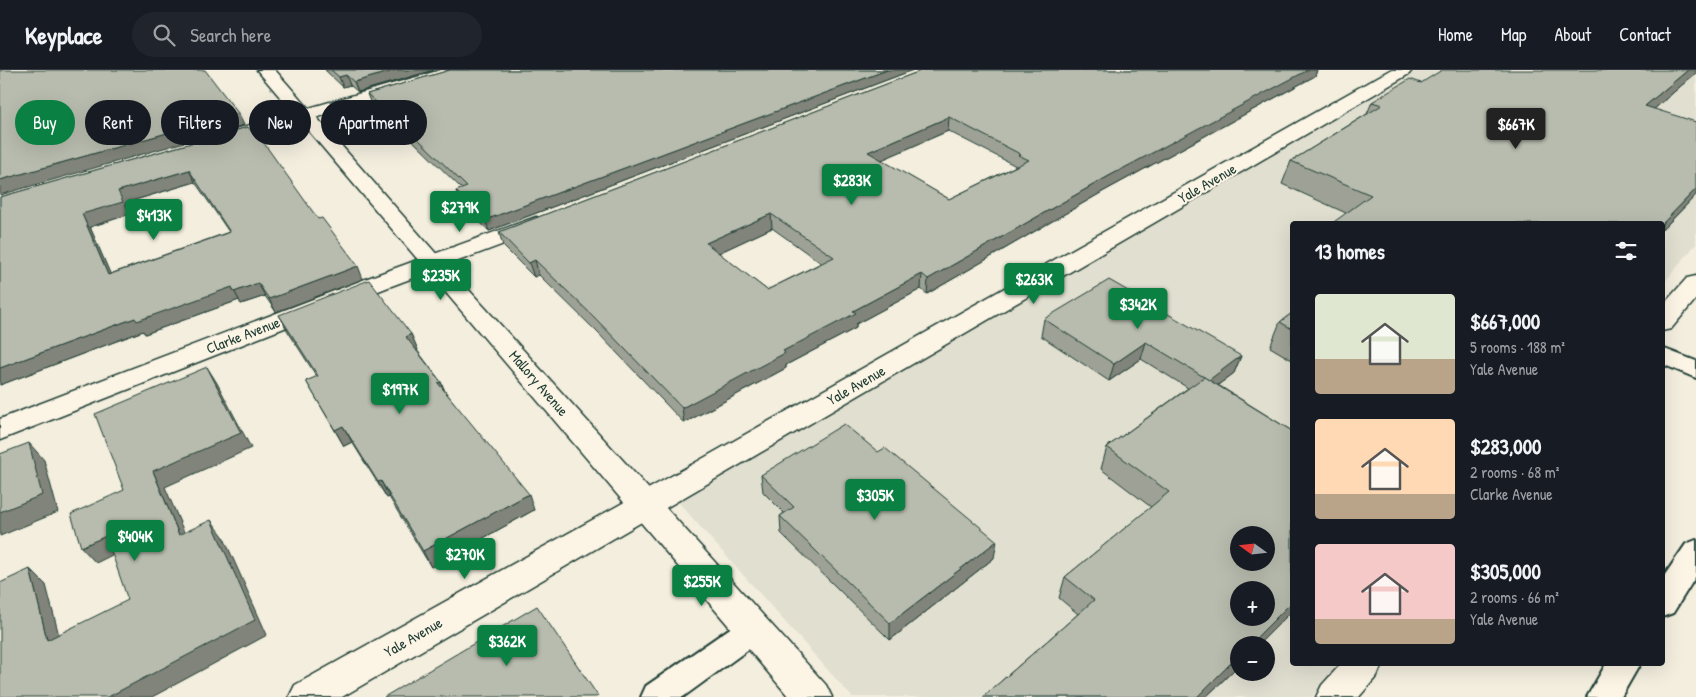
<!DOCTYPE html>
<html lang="en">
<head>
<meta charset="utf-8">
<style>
	:root { --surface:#171b24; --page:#20242c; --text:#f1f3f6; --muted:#9ea1a6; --line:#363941; --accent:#0b8043 }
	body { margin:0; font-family:"Patrick Hand",sans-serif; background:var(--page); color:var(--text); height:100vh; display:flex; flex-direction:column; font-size:19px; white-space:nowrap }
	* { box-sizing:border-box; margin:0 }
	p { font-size:16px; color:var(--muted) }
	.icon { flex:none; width:28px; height:28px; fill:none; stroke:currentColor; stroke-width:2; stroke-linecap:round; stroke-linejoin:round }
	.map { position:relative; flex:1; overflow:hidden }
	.drawer { position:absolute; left:1290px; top:151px; width:375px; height:445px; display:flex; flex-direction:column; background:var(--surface); border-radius:5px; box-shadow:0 5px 20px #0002 }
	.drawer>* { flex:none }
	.guide { position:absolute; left:15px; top:30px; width:475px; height:45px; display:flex; gap:10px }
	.needle { width:32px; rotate:285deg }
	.fabs { position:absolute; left:1230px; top:456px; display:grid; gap:10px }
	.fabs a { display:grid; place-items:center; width:45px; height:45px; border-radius:50%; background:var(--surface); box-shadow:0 5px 20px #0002; font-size:25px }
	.price { position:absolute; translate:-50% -42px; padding:0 11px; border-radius:5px; background:var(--accent); color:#fff; font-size:16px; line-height:32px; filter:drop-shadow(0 1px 2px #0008) }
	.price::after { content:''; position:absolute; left:50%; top:30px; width:15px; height:11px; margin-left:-8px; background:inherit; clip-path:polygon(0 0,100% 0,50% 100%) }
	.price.active { background:#222; color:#fff }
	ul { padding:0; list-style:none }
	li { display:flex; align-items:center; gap:15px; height:125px; padding:0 25px }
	li span { display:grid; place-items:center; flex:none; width:140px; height:100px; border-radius:5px; color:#555 }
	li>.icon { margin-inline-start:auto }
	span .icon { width:60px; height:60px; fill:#fffc; stroke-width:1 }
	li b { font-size:21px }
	h2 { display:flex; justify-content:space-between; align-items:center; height:60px; padding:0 25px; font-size:21px }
	.chip { padding:0 18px; border-radius:22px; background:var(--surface); box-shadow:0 5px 20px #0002; font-size:18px; line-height:45px }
	.chip.active { background:var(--accent); color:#fff }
	header { display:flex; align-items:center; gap:30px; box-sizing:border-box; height:70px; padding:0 25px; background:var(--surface); border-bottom:1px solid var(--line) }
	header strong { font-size:24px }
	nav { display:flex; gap:28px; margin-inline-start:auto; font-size:18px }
	.search { width:350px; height:45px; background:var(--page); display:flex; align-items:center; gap:12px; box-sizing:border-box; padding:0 18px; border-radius:28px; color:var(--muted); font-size:19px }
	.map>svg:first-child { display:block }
	.built { fill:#e1dfd0; fill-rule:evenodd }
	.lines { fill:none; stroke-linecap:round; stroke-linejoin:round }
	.service-casing { stroke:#1f3d34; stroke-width:4 }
	.minor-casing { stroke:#1f3d34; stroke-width:3 }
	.tertiary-casing { stroke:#1f3d34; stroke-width:3 }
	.service { fill:#fcf5e5; fill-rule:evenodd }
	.minor { fill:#fcf5e5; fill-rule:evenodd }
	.tertiary { fill:#fcf5e5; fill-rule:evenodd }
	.wall { fill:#9ea296; stroke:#1f3d34; fill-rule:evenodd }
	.shaded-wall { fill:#81847a; stroke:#1f3d34 }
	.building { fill:#b8bcae; stroke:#1f3d34; fill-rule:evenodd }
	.labels { text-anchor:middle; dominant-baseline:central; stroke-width:4; stroke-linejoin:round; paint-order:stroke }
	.street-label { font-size:15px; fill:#1f3d34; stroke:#fcf5e5 }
</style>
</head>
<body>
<header>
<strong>Keyplace</strong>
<div class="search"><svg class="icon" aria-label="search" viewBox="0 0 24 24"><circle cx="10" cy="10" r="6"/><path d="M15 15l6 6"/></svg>Search here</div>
<nav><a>Home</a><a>Map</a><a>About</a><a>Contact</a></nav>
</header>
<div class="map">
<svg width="1696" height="627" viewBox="0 0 1696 627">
	<rect width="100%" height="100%" fill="#f3eede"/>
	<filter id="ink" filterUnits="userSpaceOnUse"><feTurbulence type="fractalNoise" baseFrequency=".02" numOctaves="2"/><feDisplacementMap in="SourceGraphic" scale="10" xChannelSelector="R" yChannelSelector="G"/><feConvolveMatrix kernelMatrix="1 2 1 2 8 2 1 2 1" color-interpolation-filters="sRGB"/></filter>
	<g filter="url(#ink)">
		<!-- built -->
		<path class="built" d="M1402,0H1696V174L1663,214L1662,154H1292V594H1340L1312,627H852L672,425ZM1239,465H1266V492H1239ZM1239,520H1266V548H1239ZM1239,575H1266V602H1239Z"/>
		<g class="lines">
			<defs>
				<g id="service">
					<path d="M1662,278L1696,291V308L1662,294Z"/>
					<path d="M1696,470V506L1673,543L1662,547V509L1686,474Z"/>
					<path d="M753,546L764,550L768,559L764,568L683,627H641L646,616L742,550Z"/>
					<path d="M1606,594H1640L1621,627H1587Z"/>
				</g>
				<g id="minor">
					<path d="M441,0H469L466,4L222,75L215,77L208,75L205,71L208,67Z"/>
					<path d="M1390,0H1412L1409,4L342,627H289L295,615L693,394Z"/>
					<path d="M536,147L544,149L547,154L544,159L386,218L0,370V349L368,208Z"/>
					<path d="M1696,206V229L1671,259L1662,261V236L1687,208Z"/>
					<path d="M1341,594H1382L1377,606L1359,627H1316L1322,615Z"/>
				</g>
				<path id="tertiary" d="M257,0H275L440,188L826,615L832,627H789Z"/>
			</defs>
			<!-- service casing -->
			<use href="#service" class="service-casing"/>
			<!-- minor casing -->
			<use href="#minor" class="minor-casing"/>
			<!-- tertiary casing -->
			<use href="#tertiary" class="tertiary-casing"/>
			<!-- service -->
			<use href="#service" class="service"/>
			<!-- minor -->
			<use href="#minor" class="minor"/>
			<!-- tertiary -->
			<use href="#tertiary" class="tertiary"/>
		</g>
		<!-- wall -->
		<g class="wall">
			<path d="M325,0H434L358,22L350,15L343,17Z"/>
			<path d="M450,0H913L489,161L459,132L456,121L462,119L410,68L371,34L367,24Z"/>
			<path d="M923,0H1317L1315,6L1104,121L927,224L921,219L856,254V258L786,295V298L684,353L597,262L539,205L534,207L503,176L499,162ZM948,61L1016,96L949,129L881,90ZM772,158L821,193L767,220L718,183Z"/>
			<path d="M1696,3L1654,39L1696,125L1662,160V154L1346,143L1282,114L1291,91L1367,44L1372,32L1421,13Z"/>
			<path d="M248,57L363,209L276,242L265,226L241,234L239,230L145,264L143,261L0,315V127ZM195,112L229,162L110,204L90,157L130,144L125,133Z"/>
			<path d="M1292,243V290L1270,277L1280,252Z"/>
			<path d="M279,245L411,264L418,280H417L441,312L445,321L534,440L431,497L389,427L387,428L352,372L344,376L306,311L317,307L287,260Z"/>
			<path d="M1044,249L1241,286L1234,303L1218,315L1292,361V541L1258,575H1239V595L1206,627H983L1078,544L1059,528L1065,507L1151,437L1101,399L1107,377L1188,318L1141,289L1109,311L1041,266Z"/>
			<path d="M878,382L994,488L890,570L781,463L780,446L784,443L763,422L761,405Z"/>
		</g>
		<!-- shaded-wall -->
		<g class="shaded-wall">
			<path d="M396,0H434L358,22L354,12Z"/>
			<path d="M887,0H913L489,161L485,150Z"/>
			<path d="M1305,0H1317L1315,6L1104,121L927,224L928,209L1107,107Z"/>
			<path d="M1688,0H1696V3L1631,59L1645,36Z"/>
			<path d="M346,5L350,15L343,17L339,7Z"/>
			<path d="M238,43L244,55L0,125V110Z"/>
			<path d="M949,47L948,61L868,96V82Z"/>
			<path d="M189,100L195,112L125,133L130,144L90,157L116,217L108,205L82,144L118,121Z"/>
			<path d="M1696,119V125L1662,160V154Z"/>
			<path d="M771,144L772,158L708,188L706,173Z"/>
			<path d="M535,190L539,205L534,207L529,193Z"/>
			<path d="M358,196L363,209L276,242L269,229Z"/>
			<path d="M922,204L921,219L856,254V258L786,295V298L684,353L682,338L783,281L853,241Z"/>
			<path d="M258,213L265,226L241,234L234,222Z"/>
			<path d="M232,217L239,230L145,264L143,261L0,315V298L135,248Z"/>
			<path d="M411,264L418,280L413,282L406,267Z"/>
			<path d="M1146,272L1141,289L1109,311L1114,294Z"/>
			<path d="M1241,286L1234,303L1202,327L1208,310Z"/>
			<path d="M207,297L217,313L251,378L165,417L192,481L179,465L153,401Z"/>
			<path d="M441,312L447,327L438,313Z"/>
			<path d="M343,356L352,372L344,376L335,360Z"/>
			<path d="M29,373L44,390L58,442L0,466V442Z"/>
			<path d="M381,411L389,427L387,428L378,412Z"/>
			<path d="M529,424L534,440L431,497L423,481Z"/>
			<path d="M211,450L223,466L267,565L152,627H108Z"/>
			<path d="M106,466L120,481L96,493L81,477Z"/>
			<path d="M997,471L994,488L890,570V553Z"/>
			<path d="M30,499L46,515L64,585L47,570Z"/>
			<path d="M1292,532V541L1258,575H1249Z"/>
			<path d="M1239,585V595L1206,627H1197Z"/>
		</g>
		<!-- building -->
		<g class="building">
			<path d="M0,0H205L238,43L0,110Z"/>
			<path d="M331,0H396L354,12L346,5L339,7Z"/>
			<path d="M450,0H887L485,150L456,121L467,117L407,58L367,24Z"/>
			<path d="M923,0H1308L1107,107L928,209L922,204L853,241L856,243L783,281L785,283L682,338L594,247L535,190L529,193L499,162ZM949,47L1020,84L1018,85L1029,90L949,129L868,82ZM771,144L834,187L767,220L706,173Z"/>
			<path d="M1442,0H1688L1645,36L1696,52V119L1662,154H1331L1371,125L1291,91L1382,35L1372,32L1410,9L1421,13Z"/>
			<path d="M248,57L253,63L256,62L318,149L322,148L358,196L269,229L258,213L234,222L232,217L137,251L135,248L0,298V127ZM189,100L230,162L108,205L82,144L123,132L118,121Z"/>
			<path d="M369,210L411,264L406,267L441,312L438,313L529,424L423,481L381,411L378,412L343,356L335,360L306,311L318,306L279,245Z"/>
			<path d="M1109,210L1241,286L1209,310L1146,272L1114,294L1044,249Z"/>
			<path d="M1292,243V259L1280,252Z"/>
			<path d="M207,297L241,363L153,401L179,465L211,450L255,550L108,627H0V513L30,499L47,570L128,530L106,466L81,477L71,444L124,420L95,344Z"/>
			<path d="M1204,307L1292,361V532L1249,575H1239V585L1197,627H983L1094,530L1065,507L1169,422L1107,377ZM1239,465H1266V492H1239ZM1239,520H1266V548H1239Z"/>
			<path d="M844,354L878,382L885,378L997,471L890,553L780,446L794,437L761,405Z"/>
			<path d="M29,373L42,425L0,442V384Z"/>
			<path d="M537,536L598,626L596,627H384Z"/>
		</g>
	</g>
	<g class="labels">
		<!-- street labels -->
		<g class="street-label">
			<text transform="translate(1207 113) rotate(-30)">Yale Avenue</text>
			<text transform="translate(243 265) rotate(-21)">Clarke Avenue</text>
			<text transform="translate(539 313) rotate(49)">Mallory Avenue</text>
			<text transform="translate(856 315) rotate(-30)">Yale Avenue</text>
			<text transform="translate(413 567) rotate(-30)">Yale Avenue</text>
		</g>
	</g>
</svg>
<div class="fabs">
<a><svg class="needle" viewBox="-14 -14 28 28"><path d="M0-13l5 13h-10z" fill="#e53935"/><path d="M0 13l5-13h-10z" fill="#9ea1a6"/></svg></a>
<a>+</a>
<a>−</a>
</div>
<b class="price active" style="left:1516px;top:80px">$667K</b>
<b class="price" style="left:852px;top:136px">$283K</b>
<b class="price" style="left:460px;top:163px">$279K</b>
<b class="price" style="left:154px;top:171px">$413K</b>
<b class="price" style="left:441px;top:231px">$235K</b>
<b class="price" style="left:1034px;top:235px">$263K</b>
<b class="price" style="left:1138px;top:260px">$342K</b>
<b class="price" style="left:400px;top:345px">$197K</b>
<b class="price" style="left:875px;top:451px">$305K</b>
<b class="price" style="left:135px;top:492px">$404K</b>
<b class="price" style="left:465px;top:510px">$270K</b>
<b class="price" style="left:702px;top:537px">$255K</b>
<b class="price" style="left:507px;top:597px">$362K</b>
<div class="guide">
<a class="chip active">Buy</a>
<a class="chip">Rent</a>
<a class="chip">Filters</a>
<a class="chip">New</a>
<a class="chip">Apartment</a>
</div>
<section class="drawer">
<h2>13 homes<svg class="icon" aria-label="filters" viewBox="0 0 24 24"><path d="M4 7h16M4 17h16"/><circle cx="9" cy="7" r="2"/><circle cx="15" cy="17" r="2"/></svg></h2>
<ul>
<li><span style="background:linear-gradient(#dfe7d0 65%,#b9a48a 0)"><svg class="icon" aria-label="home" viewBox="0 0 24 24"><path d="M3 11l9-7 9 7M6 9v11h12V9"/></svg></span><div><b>$667,000</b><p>5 rooms · 188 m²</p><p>Yale Avenue</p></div></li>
<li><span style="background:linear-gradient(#ffd9b3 75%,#b9a48a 0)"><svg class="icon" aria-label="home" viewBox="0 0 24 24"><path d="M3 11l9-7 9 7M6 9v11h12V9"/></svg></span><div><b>$283,000</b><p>2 rooms · 68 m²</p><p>Clarke Avenue</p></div></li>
<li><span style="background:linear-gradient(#f6c9c9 75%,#b9a48a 0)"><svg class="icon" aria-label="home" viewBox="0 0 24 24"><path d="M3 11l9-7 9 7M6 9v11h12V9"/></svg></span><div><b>$305,000</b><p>2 rooms · 66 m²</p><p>Yale Avenue</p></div></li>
</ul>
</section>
</div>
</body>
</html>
